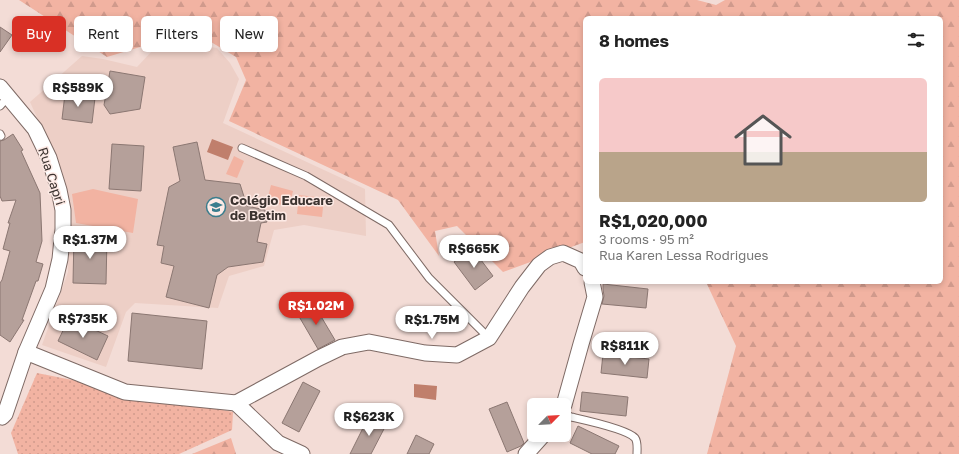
<!DOCTYPE html>
<html lang="en">
<head>
<meta charset="utf-8">
<style>
	:root { --surface:#fff; --page:#f2f2f2; --text:#222; --muted:#767676; --accent:#d93025 }
	body { margin:0; font-family:"Golos Text",sans-serif; background:var(--page); color:var(--text); height:100vh; display:flex; flex-direction:column; font-size:15px; white-space:nowrap }
	* { box-sizing:border-box; margin:0 }
	p { font-size:13px; color:var(--muted) }
	.icon { flex:none; width:22px; height:22px; fill:none; stroke:currentColor; stroke-width:2; stroke-linecap:round; stroke-linejoin:round }
	.map { position:relative; flex:1; overflow:hidden }
	.sheet { position:absolute; left:583px; top:16px; width:360px; height:268px; display:flex; flex-direction:column; background:var(--surface); border-radius:6px; box-shadow:0 2px 6px #0003 }
	.sheet>* { flex:none }
	.guide { position:absolute; left:12px; top:16px; width:380px; height:36px; display:flex; gap:8px }
	.needle { width:26px; rotate:66deg }
	.tools { position:absolute; left:527px; top:398px; display:grid; gap:8px }
	.tools a { display:grid; place-items:center; width:44px; height:44px; border-radius:6px; background:var(--surface); box-shadow:0 2px 6px #0003; font-size:20px }
	.price { position:absolute; translate:-50% -34px; padding:0 9px; border-radius:14px; background:#fff; color:#222; font-size:13px; line-height:26px; filter:drop-shadow(0 1px 2px #0008) }
	.price::after { content:''; position:absolute; left:50%; top:24px; width:12px; height:9px; margin-left:-6px; background:inherit; clip-path:polygon(0 0,100% 0,50% 100%) }
	.price.active { background:var(--accent); color:#fff }
	ul { padding:0; list-style:none }
	li { display:grid; align-content:center; gap:8px; height:212px; padding:0 16px }
	li span { display:grid; place-items:center; height:124px; border-radius:6px; color:#555 }
	li>.icon { margin-inline-start:auto }
	span .icon { width:72px; height:72px; fill:#fffc; stroke-width:1 }
	li b { font-size:17px }
	h2 { display:flex; justify-content:space-between; align-items:center; height:48px; padding:0 16px; font-size:17px }
	.tag { padding:0 14px; border-radius:6px; background:var(--surface); box-shadow:0 2px 6px #0003; font-size:14px; line-height:36px }
	.tag.active { background:var(--accent); color:#fff }
	.map>svg:first-child { display:block }
	.built { fill:#edcfc6 }
	.grass { fill:url(#grass-dots) }
	.forest { fill:url(#forest-firs) }
	.green { fill:#f2b3a2 }
	.water { fill:#c07f6c }
	.building { fill:#b5a09a; stroke:#8b7772 }
	.lines { fill:none; stroke-linecap:round; stroke-linejoin:round }
	.service-casing { stroke:#7e6a65; stroke-width:9 }
	.minor-casing { stroke:#7e6a65; stroke-width:17 }
	.service { stroke:#fff; stroke-width:7 }
	.minor { stroke:#fff; stroke-width:15 }
	.labels { text-anchor:middle; dominant-baseline:central; stroke-width:3; stroke-linejoin:round; paint-order:stroke }
	.street-label { font-size:13px; fill:#3c3330; stroke:#fdeae5 }
	.poi-label { font-size:13px; font-weight:bold; fill:#3c3330; stroke:#fdeae5; text-anchor:start }
</style>
</head>
<body>
<div class="map">
<svg width="959" height="454" viewBox="0 0 959 454">
	<defs>
		<pattern id="grass-dots" width="8" height="8" patternUnits="userSpaceOnUse"><rect width="8" height="8" fill="#f2b3a2"/><path d="M2 2h.1M6 6h.1" fill="none" stroke="#d09a8c" stroke-width="1.8" stroke-linecap="round"/></pattern>
		<pattern id="forest-firs" width="22" height="20" patternUnits="userSpaceOnUse"><rect width="22" height="20" fill="#f2b3a2"/><path d="M5 1l3.5 6h-7zM16 11l3.5 6h-7z" fill="#d09a8c"/></pattern>
	</defs>
	<rect width="100%" height="100%" fill="#f3dcd6"/>
	<!-- built -->
	<path class="built" d="M169,41L217,48L230,63L239,79L223,123L365,189L366,236L304,225L274,230L264,266L229,276L218,308L135,303L126,312L106,367L42,345L68,272L69,226L62,173L30,102L82,56L103,59L137,67L152,51Z"/>
	<!-- grass -->
	<path class="grass" d="M37,373L233,412L232,430L179,454H18L11,433Z"/>
	<!-- forest -->
	<g class="forest">
		<path d="M19,0H697L716,5L725,0H959V454H707L736,346L706,282H941V18H585V242L503,272L457,226L435,231L439,256L398,200L229,121L246,80L236,57L196,33L160,41L107,57Z"/>
		<path d="M231,438L236,454H192Z"/>
	</g>
	<!-- green -->
	<g class="green">
		<path d="M234,156L244,161L237,178L226,174Z"/>
		<path d="M271,185L293,191L289,207L267,201Z"/>
		<path d="M93,189L138,199L133,233L76,223L72,194Z"/>
		<path d="M299,195L324,198L322,217L297,214Z"/>
	</g>
	<!-- water -->
	<g class="water">
		<path d="M212,139L233,147L228,160L207,152Z"/>
		<path d="M414,384L437,386L436,400L414,397Z"/>
	</g>
	<!-- building -->
	<g class="building">
		<path d="M0,27L12,35L0,52Z"/>
		<path d="M110,71L145,77L140,109L110,114L104,105Z"/>
		<path d="M65,94L95,98L92,123L62,119Z"/>
		<path d="M13,134L23,150L21,151L40,193L42,241L36,262L43,264L38,281H36L22,320H24L10,342L0,335V283L2,280L10,251L3,249L10,223H8L16,200L2,201L0,196V141L4,140Z"/>
		<path d="M197,142L205,180L240,184L247,206L265,210L267,222L261,223L257,242L267,244L263,262L228,267L217,275L209,308L166,297L174,266L161,263L164,246L157,245L169,187L180,181L173,147Z"/>
		<path d="M112,144L144,146L141,191L109,189Z"/>
		<path d="M74,236L107,238L106,284L73,283Z"/>
		<path d="M472,248L493,276L475,290L454,262Z"/>
		<path d="M603,284L648,289L646,308L602,304L604,296L603,289Z"/>
		<path d="M313,303L335,340L318,349L297,313Z"/>
		<path d="M132,313L207,321L202,369L128,361Z"/>
		<path d="M69,318L108,336L97,360L58,341Z"/>
		<path d="M603,354L649,359L647,378L601,373Z"/>
		<path d="M303,382L320,391L299,432L282,423Z"/>
		<path d="M582,392L628,397L626,416L580,411Z"/>
		<path d="M507,402L524,443L521,446L507,452L489,409Z"/>
		<path d="M369,416L386,425L371,454H350Z"/>
		<path d="M578,426L619,446L615,454H592L570,443Z"/>
		<path d="M416,435L434,444L429,454H407Z"/>
	</g>
	<g class="lines">
		<defs>
			<g id="service">
				<path d="M0,106L8,97"/>
				<path d="M0,134L1,136"/>
				<path d="M242,148L306,176L389,225L429,278L489,338"/>
				<path d="M564,414L571,417C584,420 627,429 635,438C638,442 637,449 637,454"/>
			</g>
			<g id="minor">
				<path d="M0,87L35,129L49,158L59,190L63,210V229L60,259L53,289L26,352L5,414L2,417L0,416"/>
				<path d="M26,352L125,392L236,403L319,358L342,347L369,342L425,353L457,355L489,338L522,287L539,265L550,257L563,253L581,261L585,268"/>
				<path d="M236,403L278,443L302,454"/>
				<path d="M564,405L581,344L595,297L592,282"/>
				<path d="M526,454L543,435"/>
			</g>
		</defs>
		<!-- service casing -->
		<use href="#service" class="service-casing"/>
		<!-- minor casing -->
		<use href="#minor" class="minor-casing"/>
		<!-- service -->
		<use href="#service" class="service"/>
		<!-- minor -->
		<use href="#minor" class="minor"/>
	</g>
	<!-- icons -->
	<defs>
		<symbol id="school-ring" viewBox="-11 -11 22 22"><circle r="9.5" fill="#fdeae5" stroke="#3a7d8d" stroke-width="1.5"/><path d="M0-5L7-2L0 1L-7-2ZM-4 1L0 2.5L4 1V4Q0 6-4 4Z" fill="#3a7d8d"/></symbol>
	</defs>
	<g fill-rule="evenodd">
		<use href="#school-ring" x="205" y="196" width="22" height="22"/>
	</g>
	<g class="labels">
		<!-- street labels -->
		<g class="street-label">
			<text transform="translate(52 176) rotate(72)">Rua Capri</text>
		</g>
		<!-- poi labels -->
		<g class="poi-label">
			<text x="230" y="200">Colégio Educare<tspan x="230" dy="15">de Betim</tspan></text>
		</g>
	</g>
</svg>
<div class="tools">
<a><svg class="needle" viewBox="-14 -14 28 28"><path d="M0-13l5 13h-10z" fill="#e53935"/><path d="M0 13l5-13h-10z" fill="#767676"/></svg></a>
</div>
<b class="price" style="left:78px;top:108px">R$589K</b>
<b class="price" style="left:90px;top:260px">R$1.37M</b>
<b class="price" style="left:474px;top:269px">R$665K</b>
<b class="price active" style="left:316px;top:326px">R$1.02M</b>
<b class="price" style="left:83px;top:339px">R$735K</b>
<b class="price" style="left:432px;top:340px">R$1.75M</b>
<b class="price" style="left:625px;top:366px">R$811K</b>
<b class="price" style="left:369px;top:437px">R$623K</b>
<div class="guide">
<a class="tag active">Buy</a>
<a class="tag">Rent</a>
<a class="tag">Filters</a>
<a class="tag">New</a>
</div>
<section class="sheet">
<h2>8 homes<svg class="icon" aria-label="filters" viewBox="0 0 24 24"><path d="M4 7h16M4 17h16"/><circle cx="9" cy="7" r="2"/><circle cx="15" cy="17" r="2"/></svg></h2>
<ul>
<li><span style="background:linear-gradient(#f6c9c9 60%,#b9a48a 0)"><svg class="icon" aria-label="home" viewBox="0 0 24 24"><path d="M3 11l9-7 9 7M6 9v11h12V9"/></svg></span><div><b>R$1,020,000</b><p>3 rooms · 95 m²</p><p>Rua Karen Lessa Rodrigues</p></div></li>
</ul>
</section>
</div>
</body>
</html>
